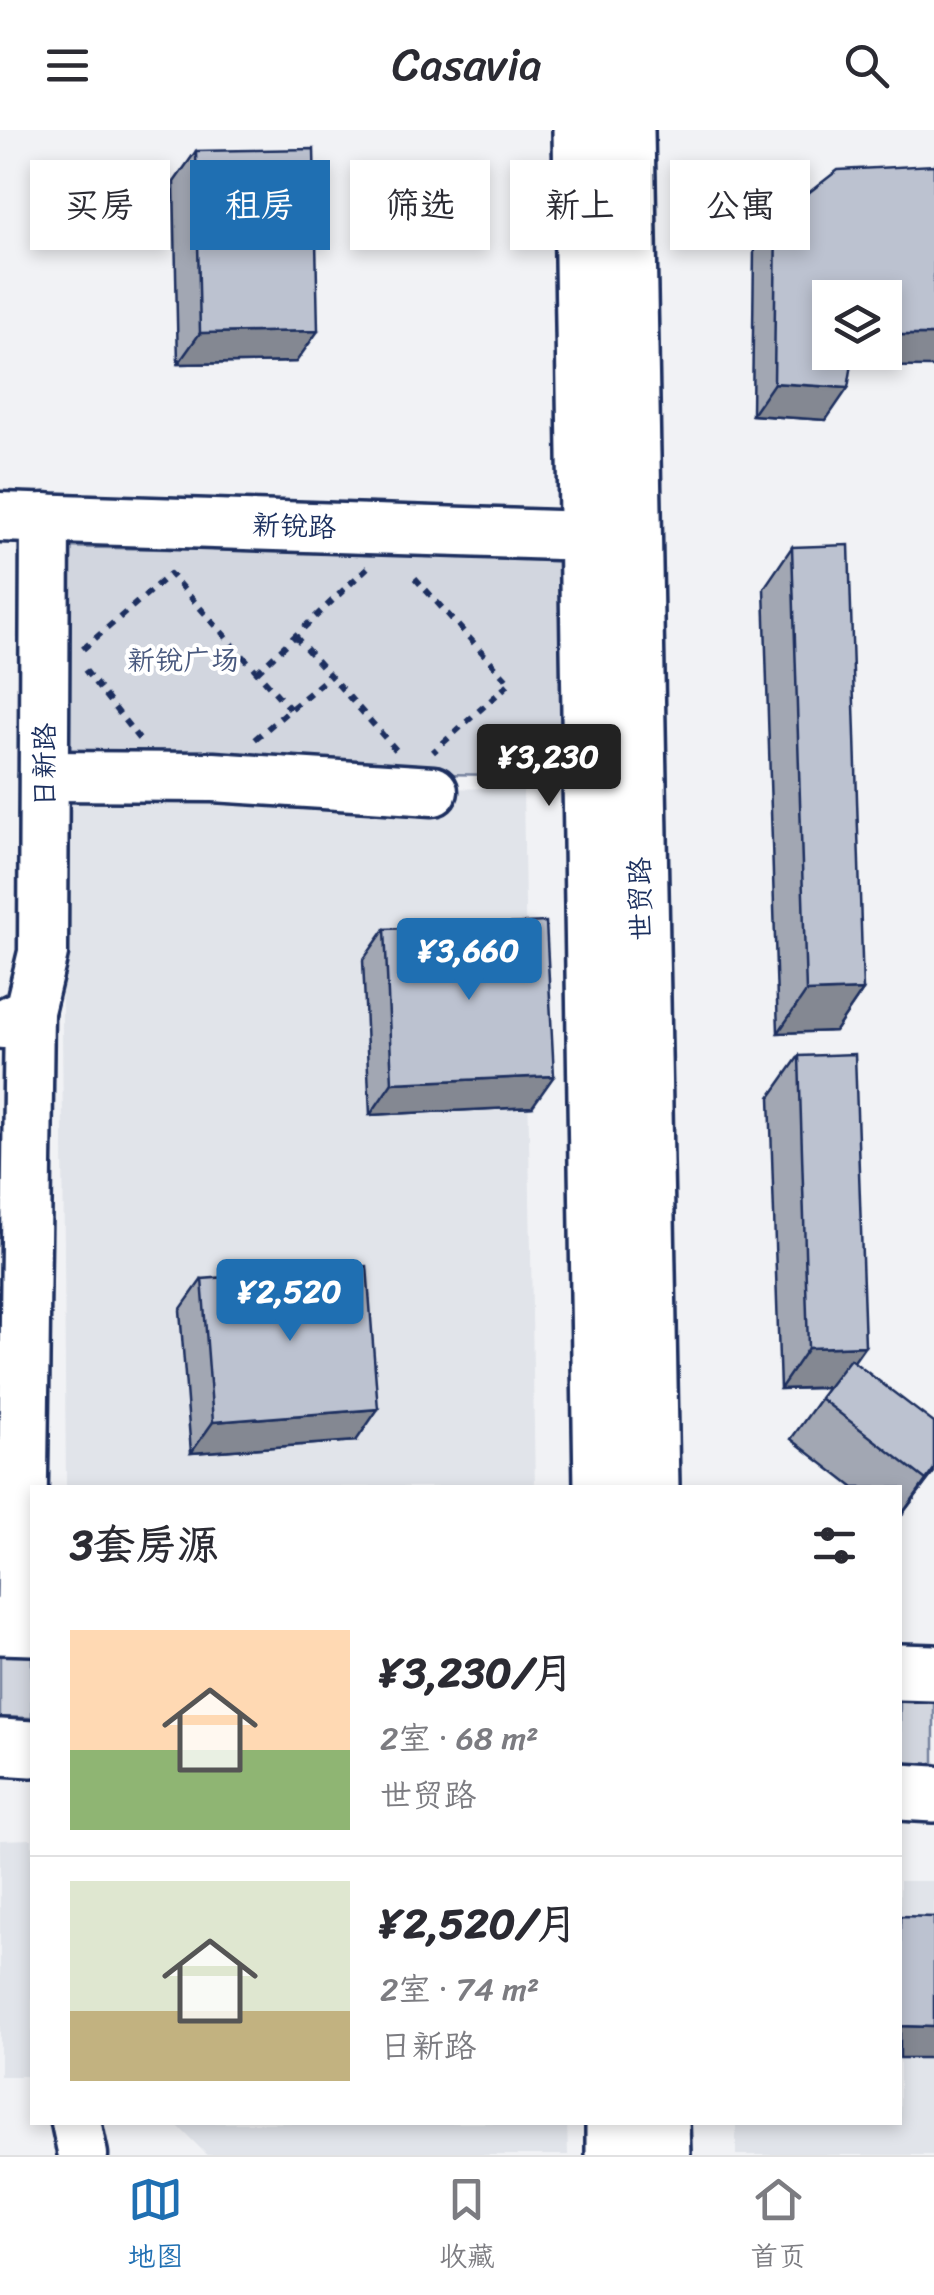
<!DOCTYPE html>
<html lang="zh">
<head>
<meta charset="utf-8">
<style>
	:root { --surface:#fff; --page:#f7f7f7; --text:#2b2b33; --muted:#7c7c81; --line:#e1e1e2; --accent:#1f6fb2 }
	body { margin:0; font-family:Sriracha,"LXGW WenKai TC",sans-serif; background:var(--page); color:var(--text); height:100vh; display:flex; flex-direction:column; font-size:38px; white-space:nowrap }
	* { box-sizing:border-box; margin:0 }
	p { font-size:32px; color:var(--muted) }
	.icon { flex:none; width:55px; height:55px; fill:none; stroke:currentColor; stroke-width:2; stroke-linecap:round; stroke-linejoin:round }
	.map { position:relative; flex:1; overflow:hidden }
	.details { position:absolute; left:30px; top:1355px; width:872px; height:640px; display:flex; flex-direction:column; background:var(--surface); border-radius:0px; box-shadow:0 5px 15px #0003 }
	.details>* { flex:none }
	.banner { position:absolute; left:30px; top:30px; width:875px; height:90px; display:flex; gap:20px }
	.fabs { position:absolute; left:812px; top:150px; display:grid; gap:20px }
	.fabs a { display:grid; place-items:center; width:90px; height:90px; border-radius:0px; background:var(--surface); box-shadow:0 5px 15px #0003; font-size:50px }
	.price { position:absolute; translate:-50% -85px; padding:0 22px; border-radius:10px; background:var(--accent); color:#fff; font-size:32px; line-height:65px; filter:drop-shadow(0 2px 5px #0008) }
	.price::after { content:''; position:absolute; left:50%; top:60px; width:30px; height:22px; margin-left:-15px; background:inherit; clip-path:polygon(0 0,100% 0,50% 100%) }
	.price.active { background:#222; color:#fff }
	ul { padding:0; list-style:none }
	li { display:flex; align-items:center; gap:30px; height:250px; padding:0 40px }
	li+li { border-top:2px solid var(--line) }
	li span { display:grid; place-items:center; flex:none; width:280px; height:200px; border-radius:0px; color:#555 }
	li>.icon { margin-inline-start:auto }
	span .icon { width:120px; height:120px; fill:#fffc; stroke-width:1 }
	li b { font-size:42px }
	h2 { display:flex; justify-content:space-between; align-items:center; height:120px; padding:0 40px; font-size:42px }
	.chip { padding:0 35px; border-radius:0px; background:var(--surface); box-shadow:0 5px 15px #0003; font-size:35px; line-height:90px }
	.chip.active { background:var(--accent); color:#fff }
	header { display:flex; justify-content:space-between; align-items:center; height:130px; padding:0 40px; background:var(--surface); font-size:45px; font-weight:600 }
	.dock { display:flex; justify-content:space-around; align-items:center; height:140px; border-top:2px solid var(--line); background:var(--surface); font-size:28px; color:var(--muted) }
	.dock a { display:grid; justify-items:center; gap:5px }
	.dock .active { color:var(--accent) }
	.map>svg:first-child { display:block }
	.built { fill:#e1e4ea }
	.green { fill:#d2d6df; stroke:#76829e; stroke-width:2.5 }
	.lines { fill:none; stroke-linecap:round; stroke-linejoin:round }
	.minor-casing { stroke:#1b2f5e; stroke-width:55 }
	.major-casing { stroke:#1b2f5e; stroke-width:62 }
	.path { stroke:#1b2f5e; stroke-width:6; stroke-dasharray:8 8; stroke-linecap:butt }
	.minor { stroke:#fff; stroke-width:48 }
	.major { stroke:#fff; stroke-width:55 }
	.wall { fill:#a2a7b3; stroke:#1b2f5e; stroke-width:2.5 }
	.shaded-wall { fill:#848892; stroke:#1b2f5e; stroke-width:2.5 }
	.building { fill:#bcc2d0; stroke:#1b2f5e; stroke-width:2.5 }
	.labels { text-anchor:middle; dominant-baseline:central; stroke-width:8; stroke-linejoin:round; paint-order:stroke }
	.street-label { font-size:28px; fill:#1b2f5e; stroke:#fff }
	.park-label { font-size:28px; fill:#49597e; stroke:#fff }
</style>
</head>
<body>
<header><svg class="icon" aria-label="menu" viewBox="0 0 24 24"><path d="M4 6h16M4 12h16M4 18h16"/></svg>Casavia<svg class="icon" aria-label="search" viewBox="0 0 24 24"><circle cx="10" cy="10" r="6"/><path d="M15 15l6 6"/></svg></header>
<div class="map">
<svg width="934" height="2025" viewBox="0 0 934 2025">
	<rect width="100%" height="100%" fill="#f1f2f5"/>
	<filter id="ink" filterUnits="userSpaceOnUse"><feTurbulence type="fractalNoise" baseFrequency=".01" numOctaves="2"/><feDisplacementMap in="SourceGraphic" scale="20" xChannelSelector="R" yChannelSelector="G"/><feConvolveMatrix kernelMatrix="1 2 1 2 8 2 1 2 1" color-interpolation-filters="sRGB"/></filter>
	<g filter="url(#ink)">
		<!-- built -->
		<g class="built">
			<path d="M523,658L535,1357H66L60,662Z"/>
			<path d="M32,1709V1946H0V1710Z"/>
			<path d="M900,1751H934V2025H736V1993L900,1992Z"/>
			<path d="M175,1993H567L568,2025H207Z"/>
		</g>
		<!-- green -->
		<g class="green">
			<path d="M55,417L566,426L564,646L53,638Z"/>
			<path d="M0,1516L32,1517V1588L0,1587Z"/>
			<path d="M900,1567L934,1568V1637L900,1635Z"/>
		</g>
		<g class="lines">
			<defs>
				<g id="minor">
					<path d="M0,387L587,406"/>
					<path d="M44,646L213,647L433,661"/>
					<path d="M3,894L29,881L43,823L45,388"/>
					<path d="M21,1497L29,881"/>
					<path d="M76,1992L83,2025"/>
				</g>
				<g id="major">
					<path d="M581,0L602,1358"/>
					<path d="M626,0L651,1358"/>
					<path d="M0,1496L32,1497"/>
					<path d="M900,1542L934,1543"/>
					<path d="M0,1617L32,1619"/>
					<path d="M900,1662L934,1664"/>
					<path d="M614,1992V2025"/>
					<path d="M661,1992L662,2025"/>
				</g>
			</defs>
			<!-- minor casing -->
			<use href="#minor" class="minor-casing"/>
			<!-- major casing -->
			<use href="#major" class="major-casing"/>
			<!-- path -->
			<g class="path">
				<path d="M415,448L510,553L433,622"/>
				<path d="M295,506L397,621"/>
				<path d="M83,519L170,444L290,579"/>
				<path d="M85,540L139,609"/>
				<path d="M257,542L368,437"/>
				<path d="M255,609L330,546"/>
			</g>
			<!-- minor -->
			<use href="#minor" class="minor"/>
			<!-- major -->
			<use href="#major" class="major"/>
		</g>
		<!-- wall -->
		<g class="wall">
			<path d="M196,21L296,232L178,234L174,52Z"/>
			<path d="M776,88L852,236L826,290L752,285L754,119Z"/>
			<path d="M792,417L863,860L835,901L778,903L764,458Z"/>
			<path d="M385,799L532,977L370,985L363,830Z"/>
			<path d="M799,926L854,1232L934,1342L900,1387V1358H854L791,1309L828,1258L780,1259L770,967Z"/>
			<path d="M202,1149L356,1311L191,1323L180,1180Z"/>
		</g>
		<!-- shaded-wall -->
		<g class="shaded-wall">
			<path d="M318,201L296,232L178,234L200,203Z"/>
			<path d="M885,205H934V237L835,236L844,222H885Z"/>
			<path d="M774,253L848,258L826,290L752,285Z"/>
			<path d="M863,860L835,901L778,903L806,862Z"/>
			<path d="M554,946L532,977L370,985L392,953Z"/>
			<path d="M865,1216L836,1257L780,1259L808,1218Z"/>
			<path d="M378,1279L356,1311L191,1323L213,1292Z"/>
			<path d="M934,1339V1342L927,1351L900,1387Z"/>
			<path d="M900,1896L934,1897V1928H900Z"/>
		</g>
		<!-- building -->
		<g class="building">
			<path d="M314,19L318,201L200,203L196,21Z"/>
			<path d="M934,35V205H885V168H830V222H854L848,258L774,253L776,88L838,40Z"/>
			<path d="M849,415L863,860L806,862L792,417Z"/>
			<path d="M546,792L554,946L392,953L385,799Z"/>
			<path d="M855,924L865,1216L808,1218L799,926Z"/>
			<path d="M367,1136L378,1279L213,1292L202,1149Z"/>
			<path d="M850,1229L934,1293V1339L926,1350L820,1268Z"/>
			<path d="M900,1786L934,1787V1897L900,1896Z"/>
		</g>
	</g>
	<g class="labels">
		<!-- street labels -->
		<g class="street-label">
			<text transform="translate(294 396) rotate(2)">新锐路</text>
			<text transform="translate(44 635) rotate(-90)">日新路</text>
			<text transform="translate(640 769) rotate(-91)">世贸路</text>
		</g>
		<!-- park labels -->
		<g class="park-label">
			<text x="183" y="530">新锐广场</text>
		</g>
	</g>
</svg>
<div class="fabs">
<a><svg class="icon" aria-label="layers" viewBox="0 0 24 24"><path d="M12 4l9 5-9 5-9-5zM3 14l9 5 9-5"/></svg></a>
</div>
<b class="price active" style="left:549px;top:679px">¥3,230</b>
<b class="price" style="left:469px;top:873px">¥3,660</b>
<b class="price" style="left:290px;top:1214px">¥2,520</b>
<div class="banner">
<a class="chip">买房</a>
<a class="chip active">租房</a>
<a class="chip">筛选</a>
<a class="chip">新上</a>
<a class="chip">公寓</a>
</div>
<section class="details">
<h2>3套房源<svg class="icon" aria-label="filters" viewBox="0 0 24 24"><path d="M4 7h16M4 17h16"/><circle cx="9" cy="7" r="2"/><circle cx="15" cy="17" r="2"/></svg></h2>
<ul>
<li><span style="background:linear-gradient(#ffd9b3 60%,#8fb573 0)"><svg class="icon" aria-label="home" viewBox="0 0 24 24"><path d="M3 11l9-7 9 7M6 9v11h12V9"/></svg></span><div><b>¥3,230/月</b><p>2室 · 68 m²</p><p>世贸路</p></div></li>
<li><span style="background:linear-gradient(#dfe7d0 65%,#c2b280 0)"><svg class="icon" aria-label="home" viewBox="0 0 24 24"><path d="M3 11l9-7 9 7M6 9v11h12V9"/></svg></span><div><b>¥2,520/月</b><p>2室 · 74 m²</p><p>日新路</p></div></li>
</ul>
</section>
</div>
<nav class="dock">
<a class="active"><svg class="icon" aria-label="map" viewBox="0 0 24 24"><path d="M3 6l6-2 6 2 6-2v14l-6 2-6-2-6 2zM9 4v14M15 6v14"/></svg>地图</a>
<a><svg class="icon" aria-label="saved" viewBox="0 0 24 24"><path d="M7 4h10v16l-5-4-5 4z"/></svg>收藏</a>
<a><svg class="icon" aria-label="home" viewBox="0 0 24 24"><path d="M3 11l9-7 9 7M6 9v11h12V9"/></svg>首页</a>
</nav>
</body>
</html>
